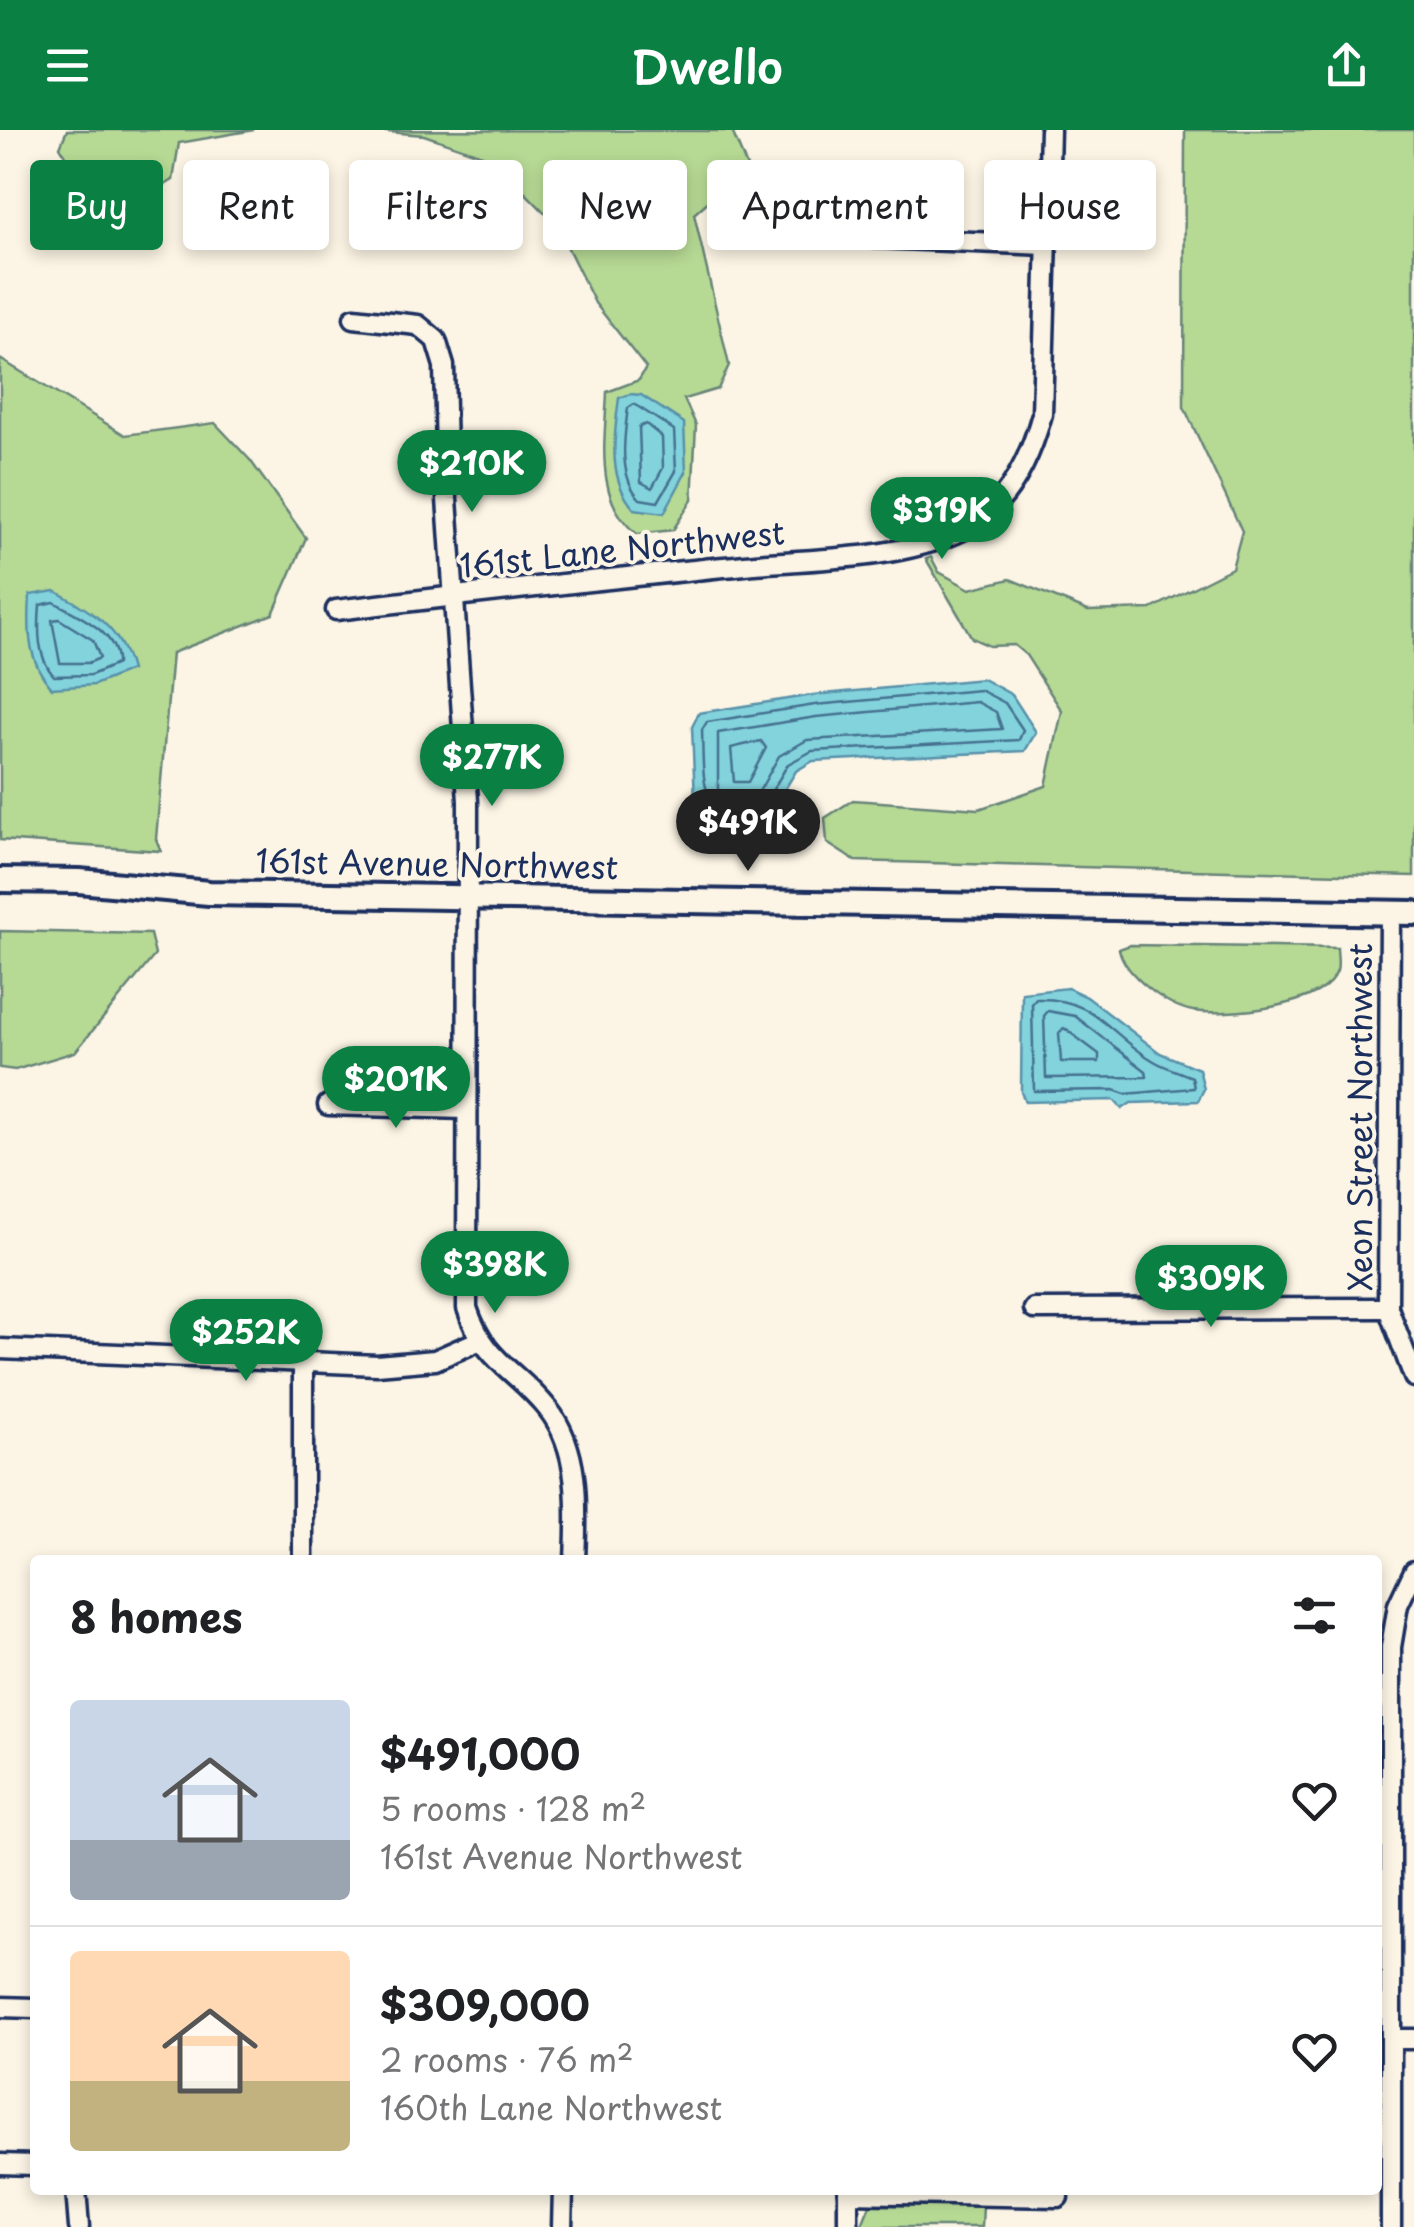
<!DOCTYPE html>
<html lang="en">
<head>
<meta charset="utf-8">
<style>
	:root { --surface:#fff; --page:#f2f2f2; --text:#202124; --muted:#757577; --line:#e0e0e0; --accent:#0b8043 }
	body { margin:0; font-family:"Playpen Sans",sans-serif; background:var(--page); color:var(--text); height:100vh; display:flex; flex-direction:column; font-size:38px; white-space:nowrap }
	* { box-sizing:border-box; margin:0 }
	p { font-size:32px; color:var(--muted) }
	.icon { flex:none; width:55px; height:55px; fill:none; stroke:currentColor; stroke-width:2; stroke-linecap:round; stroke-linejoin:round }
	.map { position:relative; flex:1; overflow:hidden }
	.side { position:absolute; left:30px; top:1425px; width:1352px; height:640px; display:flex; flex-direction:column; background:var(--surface); border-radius:10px; box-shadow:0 5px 15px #0003 }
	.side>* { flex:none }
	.guide { position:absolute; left:30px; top:30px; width:1355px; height:90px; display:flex; gap:20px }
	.price { position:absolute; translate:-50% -85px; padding:0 22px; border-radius:35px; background:var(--accent); color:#fff; font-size:32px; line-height:65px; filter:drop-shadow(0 2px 5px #0008) }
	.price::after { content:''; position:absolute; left:50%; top:60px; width:30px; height:22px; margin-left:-15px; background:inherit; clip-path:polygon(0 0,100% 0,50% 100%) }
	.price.selected { background:#222; color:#fff }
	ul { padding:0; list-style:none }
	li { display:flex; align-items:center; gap:30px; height:250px; padding:0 40px }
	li+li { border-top:2px solid var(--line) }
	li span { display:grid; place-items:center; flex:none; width:280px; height:200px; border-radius:10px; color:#555 }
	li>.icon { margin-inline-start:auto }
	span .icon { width:120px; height:120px; fill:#fffc; stroke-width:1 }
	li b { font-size:42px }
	h2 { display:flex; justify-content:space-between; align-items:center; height:120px; padding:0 40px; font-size:42px }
	.tag { padding:0 35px; border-radius:10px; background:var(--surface); box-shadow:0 5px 15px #0003; font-size:35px; line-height:90px }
	.tag.selected { background:var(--accent); color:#fff }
	header { display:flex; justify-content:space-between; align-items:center; height:130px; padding:0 40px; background:var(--accent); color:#fff; font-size:45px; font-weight:600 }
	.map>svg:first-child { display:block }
	.green { fill:#b6d994; stroke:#688479; stroke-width:2.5 }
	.water { fill:#83d3dc; stroke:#5991aa; stroke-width:2.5 }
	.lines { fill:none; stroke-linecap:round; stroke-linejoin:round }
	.shore { stroke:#457190; stroke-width:2.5 }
	.minor-casing { stroke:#1b2f5e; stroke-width:25 }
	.major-casing { stroke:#1b2f5e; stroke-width:30 }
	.minor { stroke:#fcf5e5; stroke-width:18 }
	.major { stroke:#fcf5e5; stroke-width:22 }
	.labels { text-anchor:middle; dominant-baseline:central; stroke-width:8; stroke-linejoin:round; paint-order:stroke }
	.street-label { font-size:32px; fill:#1b2f5e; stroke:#fcf5e5 }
</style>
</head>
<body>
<header><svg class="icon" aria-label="menu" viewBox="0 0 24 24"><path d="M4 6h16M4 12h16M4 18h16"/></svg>Dwello<svg class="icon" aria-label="share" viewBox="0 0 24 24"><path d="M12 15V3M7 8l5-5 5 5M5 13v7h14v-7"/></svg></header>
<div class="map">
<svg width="1414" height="2097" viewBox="0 0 1414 2097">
	<rect width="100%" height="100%" fill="#fcf5e5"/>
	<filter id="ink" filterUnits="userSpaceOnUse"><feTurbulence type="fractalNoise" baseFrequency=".01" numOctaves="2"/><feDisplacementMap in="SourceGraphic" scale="20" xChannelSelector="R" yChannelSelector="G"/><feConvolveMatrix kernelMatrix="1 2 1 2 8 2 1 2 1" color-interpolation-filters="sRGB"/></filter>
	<g filter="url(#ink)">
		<!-- green -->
		<g class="green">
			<path d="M67,0H254L179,13L173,50C129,81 84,61 60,17Z"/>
			<path d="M364,0L732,1L747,37L694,84L729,235L718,259L684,269L696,295L692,370L673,400L637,404C594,371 605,312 607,262L639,250L646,238L595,173L556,94L491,28L424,5Z"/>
			<path d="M1185,0H1414V746L855,731L827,713L825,688L853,670L979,679L1046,656L1062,581L1026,525L1014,515L989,516L972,508L926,429L931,427L939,442L970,459L1010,449L1088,481L1151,479L1232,438L1242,401L1184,277Z"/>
			<path d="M0,229L125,305L215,293L250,330L306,408L273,484L172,523L156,709L161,721L0,710Z"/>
			<path d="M0,801L150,804L155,825L75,922L15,940L0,938Z"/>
			<path d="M1130,815L1337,818C1337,824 1339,835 1337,841C1324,878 1226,886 1193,881C1166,876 1125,845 1119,819Z"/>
			<path d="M870,2075H983L982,2097H861Z"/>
		</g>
		<!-- water -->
		<g class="water">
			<path d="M630,264L641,265L684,293L686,342L664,383L634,379C607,348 614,307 619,268Z"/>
			<path d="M55,461C92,481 120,497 131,540L94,555L52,558C27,531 28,500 30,465Z"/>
			<path d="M983,549L1012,565L1036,602L1025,621L813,631L796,641L768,687L744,694L707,685L695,670L692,597L699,583L813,565Z"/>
			<path d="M1068,858L1087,867L1160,923L1199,939L1204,959L1198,971L1131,973L1122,979L1114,970L1025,972L1021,962L1022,863Z"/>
		</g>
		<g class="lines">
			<!-- shore -->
			<g class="shore">
				<path d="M634,274L674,300L676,341L658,372L640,369C618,346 624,307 628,278Z"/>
				<path d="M646,294L662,307L663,338L652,358L641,352L639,297Z"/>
				<path d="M54,472C78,485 119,503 117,534L91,545L54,546C37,528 38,499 40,475Z"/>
				<path d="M59,489L93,510L100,528L88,533H60L52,490Z"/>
				<path d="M980,560L1005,573L1023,600L1019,610L812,621L788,634L762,678C696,697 704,646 702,600L707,592L815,575Z"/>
				<path d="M977,572L996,582L1002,599L807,610L779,626L756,667L743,670L718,661V603L816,587Z"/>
				<path d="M761,611L766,618L748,652H734L731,618Z"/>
				<path d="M1036,869C1096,867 1108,904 1154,931C1166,938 1180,942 1192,947L1194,958L1125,964L1114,960L1034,961L1032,874Z"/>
				<path d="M1048,881L1075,886L1146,941L1147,947L1046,948L1044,886Z"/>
				<path d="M1064,898L1099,924V932H1061L1059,903Z"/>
			</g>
			<defs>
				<g id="minor">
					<path d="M875,108L1046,115"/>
					<path d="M354,188L418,195L436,210L444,236L447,369L468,671L467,1178C485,1233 515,1238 548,1279C581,1321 577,1380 575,1430"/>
					<path d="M336,480C472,464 608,448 745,435C814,428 891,431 956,403C1005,382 1029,333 1042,284L1050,0"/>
					<path d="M1390,782L1388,1178L1414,1247"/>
					<path d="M328,975L465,979"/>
					<path d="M1034,1179L1388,1178"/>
					<path d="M0,1219L377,1235L435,1230L478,1211"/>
					<path d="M303,1233V1430"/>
					<path d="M0,1877L35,1878"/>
					<path d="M1391,1909H1414"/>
					<path d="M0,2034L35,2035"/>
					<path d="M76,2060L79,2097"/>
					<path d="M848,2063L1058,2067"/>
					<path d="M562,2097L563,2060"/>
					<path d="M848,2097V2060"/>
					<path d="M1391,2097V1517L1398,1475L1414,1441"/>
				</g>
				<path id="major" d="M0,750L79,751L209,763L1414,783"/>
			</defs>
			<!-- minor casing -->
			<use href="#minor" class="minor-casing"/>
			<!-- major casing -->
			<use href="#major" class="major-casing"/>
			<!-- minor -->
			<use href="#minor" class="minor"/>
			<!-- major -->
			<use href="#major" class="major"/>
		</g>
	</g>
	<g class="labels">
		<!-- street labels -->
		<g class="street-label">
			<text transform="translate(622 418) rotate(-6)">161st Lane Northwest</text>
			<text transform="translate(437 733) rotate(1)">161st Avenue Northwest</text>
			<text transform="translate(1359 987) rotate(-90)">Xeon Street Northwest</text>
		</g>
	</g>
</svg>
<b class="price" style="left:472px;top:385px">$210K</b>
<b class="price" style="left:942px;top:432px">$319K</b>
<b class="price" style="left:492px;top:679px">$277K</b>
<b class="price selected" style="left:748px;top:744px">$491K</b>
<b class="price" style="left:396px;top:1001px">$201K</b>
<b class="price" style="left:495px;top:1186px">$398K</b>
<b class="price" style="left:1211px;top:1200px">$309K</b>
<b class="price" style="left:246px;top:1254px">$252K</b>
<div class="guide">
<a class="tag selected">Buy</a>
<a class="tag">Rent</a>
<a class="tag">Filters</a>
<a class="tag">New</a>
<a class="tag">Apartment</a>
<a class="tag">House</a>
</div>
<section class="side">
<h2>8 homes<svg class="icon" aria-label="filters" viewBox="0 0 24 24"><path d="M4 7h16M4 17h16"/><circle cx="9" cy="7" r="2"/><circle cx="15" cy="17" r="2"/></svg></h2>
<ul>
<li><span style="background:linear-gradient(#c9d6e8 70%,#9aa5b1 0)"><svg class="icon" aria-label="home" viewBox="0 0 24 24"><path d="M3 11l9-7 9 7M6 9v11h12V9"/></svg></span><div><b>$491,000</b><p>5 rooms · 128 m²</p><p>161st Avenue Northwest</p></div><svg class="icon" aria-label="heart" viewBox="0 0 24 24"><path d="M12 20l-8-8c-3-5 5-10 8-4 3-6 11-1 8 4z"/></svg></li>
<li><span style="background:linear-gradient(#ffd9b3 65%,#c2b280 0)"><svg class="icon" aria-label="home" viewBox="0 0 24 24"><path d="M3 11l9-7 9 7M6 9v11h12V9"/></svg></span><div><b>$309,000</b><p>2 rooms · 76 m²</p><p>160th Lane Northwest</p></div><svg class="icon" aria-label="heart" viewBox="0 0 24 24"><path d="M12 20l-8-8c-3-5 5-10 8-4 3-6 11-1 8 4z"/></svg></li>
</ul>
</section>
</div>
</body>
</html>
